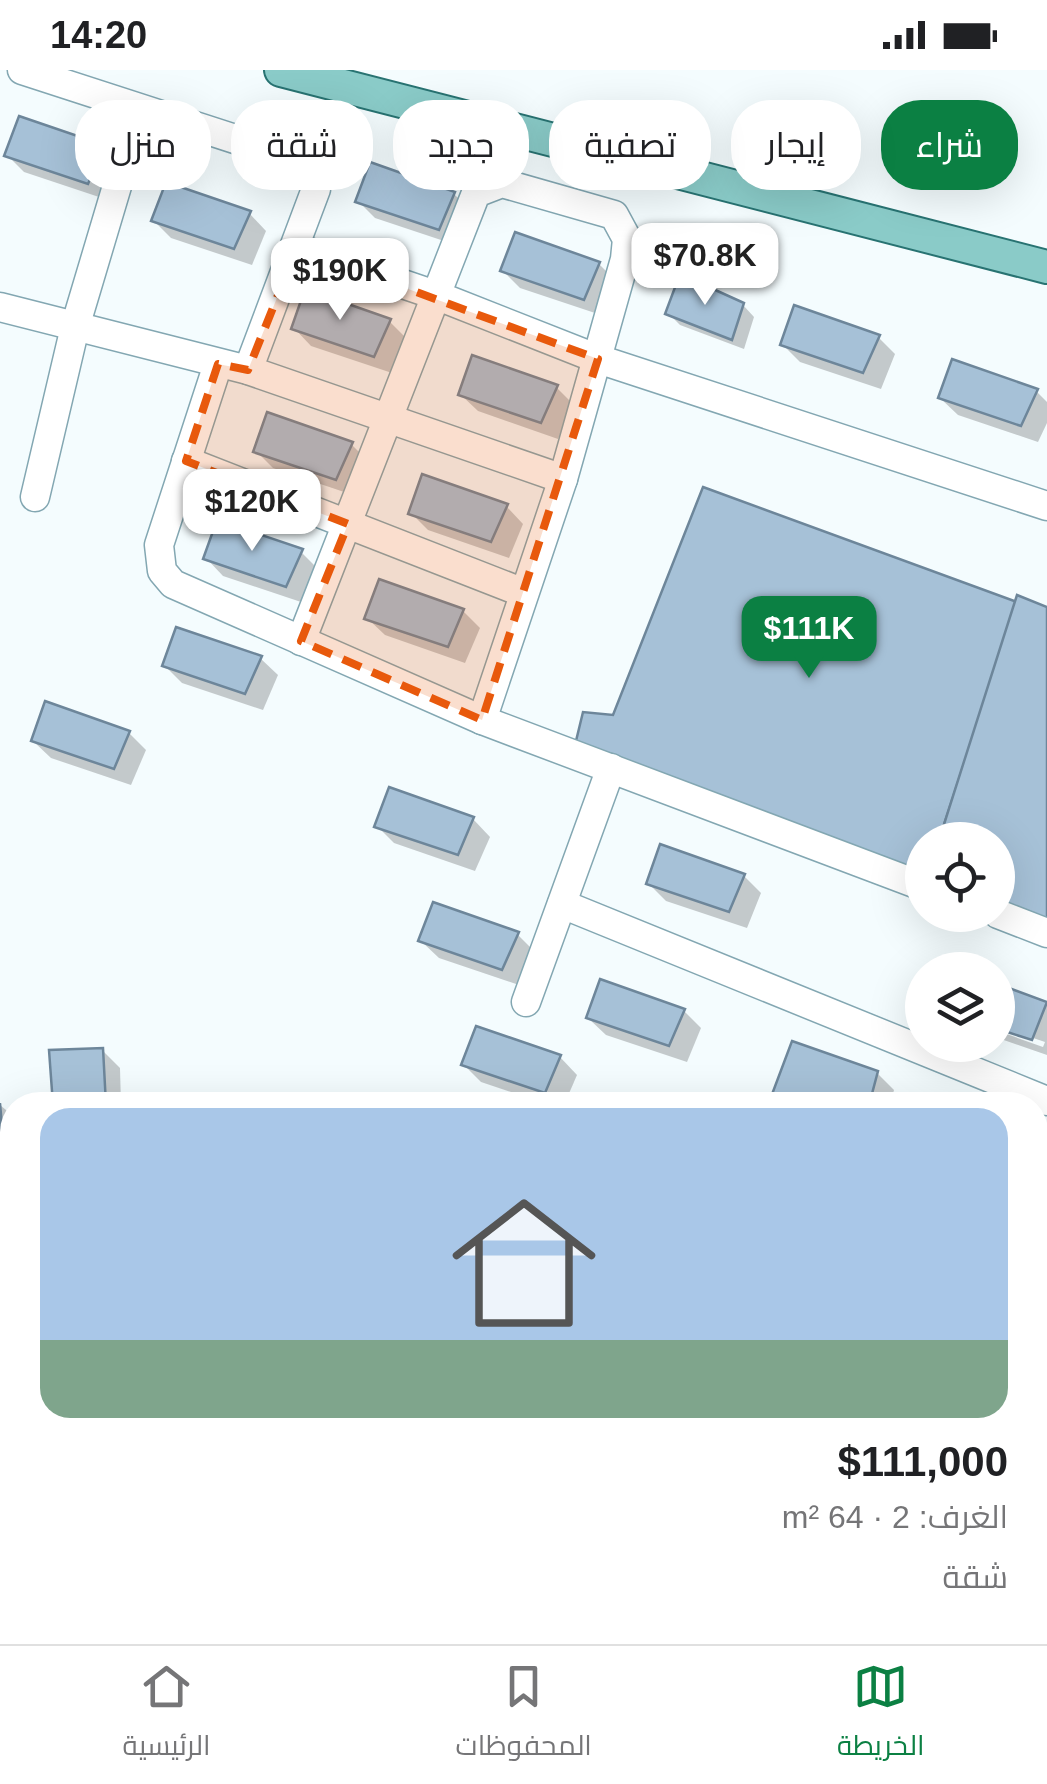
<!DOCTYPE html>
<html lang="ar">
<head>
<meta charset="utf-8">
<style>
	:root { --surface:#fff; --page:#f2f2f2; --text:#202124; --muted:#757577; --line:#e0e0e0; --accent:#0b8043 }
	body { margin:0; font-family:Arial,Cairo,sans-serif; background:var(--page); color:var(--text); direction:rtl; height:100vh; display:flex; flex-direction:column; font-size:38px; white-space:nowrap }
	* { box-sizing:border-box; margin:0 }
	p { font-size:32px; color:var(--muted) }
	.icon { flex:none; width:55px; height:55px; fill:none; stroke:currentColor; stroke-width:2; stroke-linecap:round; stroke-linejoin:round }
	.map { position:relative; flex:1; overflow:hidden; direction:ltr }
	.drawer { position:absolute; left:0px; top:1022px; width:1048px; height:552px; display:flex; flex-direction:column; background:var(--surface); border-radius:40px 40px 0 0; box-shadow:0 10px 40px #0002; direction:rtl }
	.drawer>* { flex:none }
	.guide { position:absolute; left:30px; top:30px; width:988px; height:90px; direction:rtl; display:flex; gap:20px }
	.controls { position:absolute; left:905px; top:752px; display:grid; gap:20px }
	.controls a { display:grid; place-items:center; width:110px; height:110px; border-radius:50%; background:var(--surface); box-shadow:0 10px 40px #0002; font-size:50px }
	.price { position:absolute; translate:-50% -85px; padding:0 22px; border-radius:20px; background:#fff; color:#222; font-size:32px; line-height:65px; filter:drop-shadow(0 2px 5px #0008) }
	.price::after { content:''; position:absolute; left:50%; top:60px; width:30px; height:22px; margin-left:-15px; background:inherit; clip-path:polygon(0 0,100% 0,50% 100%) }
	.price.current { background:var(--accent); color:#fff }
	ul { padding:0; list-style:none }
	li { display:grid; align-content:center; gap:20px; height:530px; padding:0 40px }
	li span { display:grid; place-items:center; height:310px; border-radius:30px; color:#555 }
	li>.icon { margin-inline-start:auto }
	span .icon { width:180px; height:180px; fill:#fffc; stroke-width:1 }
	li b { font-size:42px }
	.pill { padding:0 35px; border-radius:40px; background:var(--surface); box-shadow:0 10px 40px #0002; font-size:35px; line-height:90px }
	.pill.current { background:var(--accent); color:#fff }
	.status { display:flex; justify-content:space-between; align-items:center; height:70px; padding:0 50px; background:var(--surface); direction:ltr }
	.status svg { height:28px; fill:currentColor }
	.dock { display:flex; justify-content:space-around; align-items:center; height:140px; border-top:2px solid var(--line); background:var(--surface); font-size:28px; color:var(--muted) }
	.dock a { display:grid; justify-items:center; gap:5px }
	.dock .current { color:var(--accent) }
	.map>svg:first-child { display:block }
	.shadow { fill:#0003 }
	.building { fill:#a6c1d7; stroke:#6d869a; stroke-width:2.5 }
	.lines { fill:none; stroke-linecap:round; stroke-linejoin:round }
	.minor-casing { stroke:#83a7b2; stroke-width:31 }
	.major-casing { stroke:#287372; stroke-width:36 }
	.minor { stroke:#fff; stroke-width:28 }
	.major { stroke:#8acbc8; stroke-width:32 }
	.marked { fill:#e8590c; fill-opacity:0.2; stroke:#e8590c; stroke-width:8; stroke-dasharray:20 12; stroke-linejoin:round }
</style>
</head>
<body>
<div class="status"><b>14:20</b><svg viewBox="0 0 49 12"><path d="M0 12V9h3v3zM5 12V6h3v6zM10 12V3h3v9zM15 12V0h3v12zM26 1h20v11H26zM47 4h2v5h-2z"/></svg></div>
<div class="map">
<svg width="1047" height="1574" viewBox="0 0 1047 1574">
	<rect width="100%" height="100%" fill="#f4fcfe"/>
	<!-- shadow -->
	<g class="shadow">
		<path d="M102,78L120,95L105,129L24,102L7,85Z"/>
		<path d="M454,124L471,141L456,175L375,148L358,131Z"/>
		<path d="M249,143L266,161L252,195L171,168L154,151Z"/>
		<path d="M599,194L616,211L601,245L520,218L503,201Z"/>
		<path d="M743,235L754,247L744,279L680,255L668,243Z"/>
		<path d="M389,251L406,268L392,303L311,276L294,258Z"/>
		<path d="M878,267L895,284L881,319L800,292L783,275Z"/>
		<path d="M556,317L573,334L558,369L478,341L460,324Z"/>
		<path d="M1036,321L1047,332V353L1038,372L958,345L940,328Z"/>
		<path d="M351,374L368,391L353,425L273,398L256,381Z"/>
		<path d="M506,436L523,454L509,488L428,460L411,443Z"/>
		<path d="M301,482L318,499L304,533L223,506L206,488Z"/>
		<path d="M463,541L480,558L465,593L385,565L367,548Z"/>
		<path d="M260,588L278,605L263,640L182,613L165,596Z"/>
		<path d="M129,663L146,680L131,715L51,688L33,671Z"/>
		<path d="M473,749L490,767L475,801L394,773L377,756Z"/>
		<path d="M744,806L761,823L747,858L666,831L648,813Z"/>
		<path d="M517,864L534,881L519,915L439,888L421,871Z"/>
		<path d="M998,917L1047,934V985L998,968V961L1043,977L1045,972L998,956Z"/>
		<path d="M684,941L701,958L687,992L606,965L588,948Z"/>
		<path d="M102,980L120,998L121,1035H56Z"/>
		<path d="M560,987L577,1005L564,1035H550L481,1012L464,995Z"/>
		<path d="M877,1003L894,1020L890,1035H782L774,1026Z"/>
		<path d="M0,1035L12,1045V1132L0,1133Z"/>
		<path d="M1035,1057L1047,1064L1045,1133L1035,1129Z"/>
		<path d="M0,1149L12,1159V1246L0,1247Z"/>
		<path d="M270,1562H351L354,1574H274Z"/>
	</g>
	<!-- building -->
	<g class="building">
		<path d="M19,46L104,75L88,114L4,86Z"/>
		<path d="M370,92L455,122L439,160L355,132Z"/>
		<path d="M166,112L251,141L234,179L151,151Z"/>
		<path d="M515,162L600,192L584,230L500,201Z"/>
		<path d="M680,204L744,233L732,270L665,244Z"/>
		<path d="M305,219L391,249L374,287L291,259Z"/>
		<path d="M794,235L880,265L863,303L780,275Z"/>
		<path d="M472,285L558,315L541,353L458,325Z"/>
		<path d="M952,289L1038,319L1021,356L938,328Z"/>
		<path d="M267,342L353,372L336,410L253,382Z"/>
		<path d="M422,404L508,434L491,472L408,444Z"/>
		<path d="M703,417L1017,532L939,770H922V807L576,671L583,642L613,645Z"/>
		<path d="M217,450L303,479L286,517L203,489Z"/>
		<path d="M379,509L464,539L448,577L364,549Z"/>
		<path d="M1017,525L1047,537V854L998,836V770H939Z"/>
		<path d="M176,557L262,586L245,624L162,596Z"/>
		<path d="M45,631L130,661L114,699L31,671Z"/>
		<path d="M389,717L474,747L458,785L374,757Z"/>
		<path d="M660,774L745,804L729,842L646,814Z"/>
		<path d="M433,832L519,862L502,900L418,871Z"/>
		<path d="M600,909L685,939L669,976L586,948Z"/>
		<path d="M998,914L1047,932L1032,970L998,959Z"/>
		<path d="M476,956L561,985L545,1023L461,995Z"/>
		<path d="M792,971L878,1001L869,1035H792L771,1027Z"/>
		<path d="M103,978L106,1035H53L49,980Z"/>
		<path d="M0,1033L7,1115L0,1116Z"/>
		<path d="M1035,1054L1044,1057L1035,1092Z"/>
		<path d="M0,1146L7,1229L0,1230Z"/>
		<path d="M267,1562H340L342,1568L320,1574H271Z"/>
	</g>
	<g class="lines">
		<defs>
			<g id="minor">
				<path d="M22,0L275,82C298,91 310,94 316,119L248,300"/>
				<path d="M297,178L438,226L598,289L1047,436"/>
				<path d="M0,237L248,300L563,409"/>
				<path d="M218,294L159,475L162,501L173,514L482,650L922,816"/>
				<path d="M186,391L524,523"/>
				<path d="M35,427L75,257L140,39"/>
				<path d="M301,571L476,123L502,113L614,145L627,169L625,189L563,409L482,650"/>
				<path d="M562,834L1047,1031"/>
				<path d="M998,844L1047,863"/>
				<path d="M526,932L611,698"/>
			</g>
			<path id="major" d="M281,0L1047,197"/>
		</defs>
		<!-- minor casing -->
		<use href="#minor" class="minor-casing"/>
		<!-- major casing -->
		<use href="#major" class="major-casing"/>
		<!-- minor -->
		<use href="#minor" class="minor"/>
		<!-- major -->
		<use href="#major" class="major"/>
	</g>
	<!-- marked area -->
	<path class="marked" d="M297,178L598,289L482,650L301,571L348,454L186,391L218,294L248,300Z"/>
</svg>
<div class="controls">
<a><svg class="icon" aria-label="locate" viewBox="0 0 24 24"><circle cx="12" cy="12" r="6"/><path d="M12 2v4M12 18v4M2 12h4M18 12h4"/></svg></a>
<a><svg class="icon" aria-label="layers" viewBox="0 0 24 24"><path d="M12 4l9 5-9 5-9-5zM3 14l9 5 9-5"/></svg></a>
</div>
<b class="price" style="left:705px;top:238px">$70.8K</b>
<b class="price" style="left:340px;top:253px">$190K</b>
<b class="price" style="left:252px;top:484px">$120K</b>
<b class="price current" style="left:809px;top:611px">$111K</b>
<div class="guide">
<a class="pill current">شراء</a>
<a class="pill">إيجار</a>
<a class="pill">تصفية</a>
<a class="pill">جديد</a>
<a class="pill">شقة</a>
<a class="pill">منزل</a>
</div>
<section class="drawer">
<ul>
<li><span style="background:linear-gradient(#a9c7e8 75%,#7fa58c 0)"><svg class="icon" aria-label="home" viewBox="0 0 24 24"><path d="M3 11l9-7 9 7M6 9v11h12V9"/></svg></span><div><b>$111,000</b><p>الغرف: 2 · 64 m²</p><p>شقة</p></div></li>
</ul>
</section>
</div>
<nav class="dock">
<a class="current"><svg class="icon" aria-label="map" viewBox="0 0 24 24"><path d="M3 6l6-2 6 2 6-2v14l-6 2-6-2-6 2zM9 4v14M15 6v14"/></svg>الخريطة</a>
<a><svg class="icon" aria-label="saved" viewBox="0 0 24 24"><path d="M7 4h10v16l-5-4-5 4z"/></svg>المحفوظات</a>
<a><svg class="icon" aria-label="home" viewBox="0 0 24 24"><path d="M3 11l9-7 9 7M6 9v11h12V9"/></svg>الرئيسية</a>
</nav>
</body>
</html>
